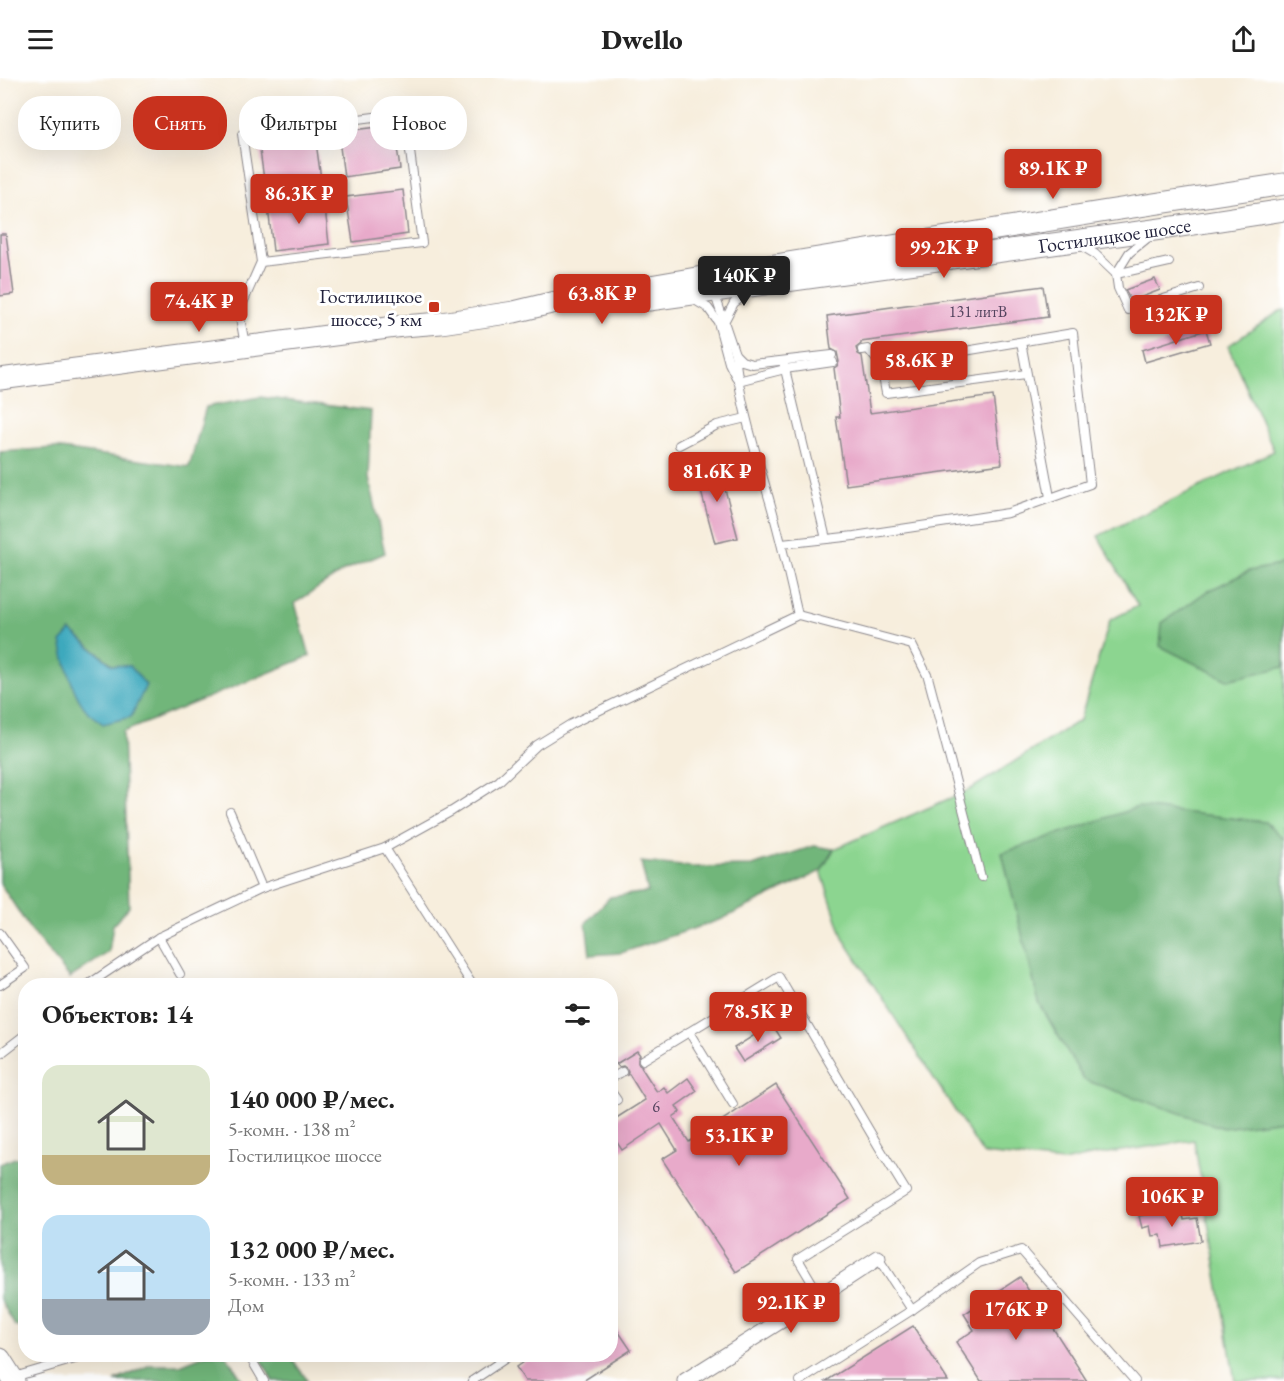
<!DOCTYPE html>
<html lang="ru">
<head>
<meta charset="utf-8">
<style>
	:root { --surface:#fff; --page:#f2f2f2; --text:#222; --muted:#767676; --accent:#c8321e }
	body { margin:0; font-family:"EB Garamond",serif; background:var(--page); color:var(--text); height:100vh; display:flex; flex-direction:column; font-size:22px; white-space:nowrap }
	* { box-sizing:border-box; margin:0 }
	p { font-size:20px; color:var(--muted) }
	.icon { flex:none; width:33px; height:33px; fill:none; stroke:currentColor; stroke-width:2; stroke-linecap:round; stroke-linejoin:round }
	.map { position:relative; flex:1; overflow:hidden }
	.side { position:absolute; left:18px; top:900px; width:600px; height:384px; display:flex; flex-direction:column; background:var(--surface); border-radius:24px; box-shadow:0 6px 24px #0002 }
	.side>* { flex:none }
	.top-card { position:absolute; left:18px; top:18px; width:600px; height:54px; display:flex; gap:12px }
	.price { position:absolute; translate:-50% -51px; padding:0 14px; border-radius:6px; background:var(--accent); color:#fff; font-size:20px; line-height:39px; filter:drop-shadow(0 2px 3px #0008) }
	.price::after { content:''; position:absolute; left:50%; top:36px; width:18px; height:14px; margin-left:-9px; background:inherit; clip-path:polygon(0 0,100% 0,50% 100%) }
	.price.on { background:#222; color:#fff }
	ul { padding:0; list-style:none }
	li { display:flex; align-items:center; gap:18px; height:150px; padding:0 24px }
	li span { display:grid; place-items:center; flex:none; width:168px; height:120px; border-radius:18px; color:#555 }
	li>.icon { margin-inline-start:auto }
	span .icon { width:72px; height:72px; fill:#fffc; stroke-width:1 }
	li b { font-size:26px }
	h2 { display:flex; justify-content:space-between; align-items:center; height:72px; padding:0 24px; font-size:26px }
	.pill { padding:0 21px; border-radius:24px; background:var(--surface); box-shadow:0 6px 24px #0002; font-size:21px; line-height:54px }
	.pill.on { background:var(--accent); color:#fff }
	header { display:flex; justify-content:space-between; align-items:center; height:78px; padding:0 24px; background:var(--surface); font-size:27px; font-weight:800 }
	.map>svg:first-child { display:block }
	.green { fill:#8cd590; stroke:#577c66; stroke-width:1.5 }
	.forest { fill:#71b67a; stroke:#4a6c5a; stroke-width:1.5; fill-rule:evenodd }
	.water { fill:#3ea9bd; stroke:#30667c; stroke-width:1.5 }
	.building { fill:#e8aaca }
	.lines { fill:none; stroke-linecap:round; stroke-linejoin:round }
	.service-casing { stroke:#8c888c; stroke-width:10 }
	.minor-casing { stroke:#8c888c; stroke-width:17 }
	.secondary-casing { stroke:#8c888c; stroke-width:23 }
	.service { stroke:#fff; stroke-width:8 }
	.minor { stroke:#fff; stroke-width:15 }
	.secondary { stroke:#fff; stroke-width:21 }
	.poi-dot { fill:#c8321e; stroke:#fff; stroke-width:2 }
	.labels { text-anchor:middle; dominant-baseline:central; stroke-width:6; stroke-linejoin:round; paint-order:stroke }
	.number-label { font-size:16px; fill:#54445f }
	.street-label { font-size:20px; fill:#22223b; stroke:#fff }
	.poi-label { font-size:20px; fill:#22223b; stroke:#fff; text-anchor:end }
</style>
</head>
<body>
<header><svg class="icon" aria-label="menu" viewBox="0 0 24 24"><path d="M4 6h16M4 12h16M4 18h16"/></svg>Dwello<svg class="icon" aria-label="share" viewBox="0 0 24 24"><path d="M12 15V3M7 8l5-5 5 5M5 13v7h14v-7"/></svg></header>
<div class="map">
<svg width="1284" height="1303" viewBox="0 0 1284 1303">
	<rect width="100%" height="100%" fill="#fff"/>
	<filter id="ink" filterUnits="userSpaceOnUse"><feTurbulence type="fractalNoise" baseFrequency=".0167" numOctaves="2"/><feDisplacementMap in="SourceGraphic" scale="12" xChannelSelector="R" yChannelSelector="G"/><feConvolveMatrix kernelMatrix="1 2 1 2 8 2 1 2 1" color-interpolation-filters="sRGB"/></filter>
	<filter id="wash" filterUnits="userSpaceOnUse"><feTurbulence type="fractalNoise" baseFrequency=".008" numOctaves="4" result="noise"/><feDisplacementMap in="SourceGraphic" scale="24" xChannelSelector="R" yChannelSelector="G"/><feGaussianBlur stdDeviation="1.35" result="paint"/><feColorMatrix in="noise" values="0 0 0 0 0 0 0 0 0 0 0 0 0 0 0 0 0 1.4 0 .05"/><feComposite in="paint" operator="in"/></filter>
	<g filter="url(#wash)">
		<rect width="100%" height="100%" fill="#f7eedd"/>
		<!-- green -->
		<path class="green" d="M1284,232V1303H1235L1194,1062L1095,1077L1063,1084L983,1076L843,860L821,793L834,771L971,711L1080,642L1110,542L1138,528L1098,458L1274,373L1228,268L1280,233Z"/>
		<!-- forest -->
		<g class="forest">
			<path d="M260,319L371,333L368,400L385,475L345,492L295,525L310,578L123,654L129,829L113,847L109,874L70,900L29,850L0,805V374L54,370L189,389L206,329ZM71,553L113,587L78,619Z"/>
			<path d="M1284,486V589L1227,602L1160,568L1162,545L1206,514L1249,493Z"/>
			<path d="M1138,729L1265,744L1284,761V1042L1223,1050L1084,1002L1039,925L1002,775Z"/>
			<path d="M814,768L834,771L821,793L722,841L621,875L590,877L586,845L610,819L648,814L641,784L693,789L752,788Z"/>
			<path d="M15,1080H26V1246L22,1250L15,1248L0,1221V1086Z"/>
			<path d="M207,1276L226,1277L243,1303H115L150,1287H180Z"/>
			<path d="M259,1277H289L308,1303H273Z"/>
		</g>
		<!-- water -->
		<path class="water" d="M71,553L112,587L130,588L146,607L131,639L103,646C98,642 92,638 88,634C71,615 67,588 61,564Z"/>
		<g id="blocks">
			<!-- building -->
			<g class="building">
				<path d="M394,47L400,91L344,99L338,54Z"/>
				<path d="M315,57L321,101L265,109L259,65Z"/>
				<path d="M403,112L408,156L353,164L346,119Z"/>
				<path d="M324,121L329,166L273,173L268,129Z"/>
				<path d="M0,156H6L14,216L0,218Z"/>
				<path d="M1155,201L1160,212L1131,223L1125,212Z"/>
				<path d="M1043,208L1048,239L861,264V266L856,270L858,276L862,278L870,335L993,318L1002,386L846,407L836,339H840L834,290L837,288L839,284L837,274L831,271L827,238Z"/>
				<path d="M1206,252L1210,265L1145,284L1142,272Z"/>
				<path d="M718,385L738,460L715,465L695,391Z"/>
				<path d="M772,946L781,960L743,984L734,970Z"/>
				<path d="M637,973L640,977L638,980V985L642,988L641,989L657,1014L664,1009L668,1015L688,1000L697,1013L676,1028L680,1034L673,1039L689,1064L776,1007L850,1121L736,1194L662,1081L677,1072L661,1046L622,1072L610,1054V1044L645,1022L629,996L627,997L628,993L627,991L623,988L619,989L616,986Z"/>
				<path d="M1182,1131L1184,1142L1197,1140L1201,1163L1163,1169L1161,1157L1152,1158L1150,1148L1142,1150L1139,1138Z"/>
				<path d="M1020,1199L1087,1303H981L956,1264L974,1252L964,1236Z"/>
				<path d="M610,1241L631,1272L583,1303H525L516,1289L535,1276H610Z"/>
				<path d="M913,1248L948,1303H826Z"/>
			</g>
		</g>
	</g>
	<g filter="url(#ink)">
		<use href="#blocks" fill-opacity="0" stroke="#8c888c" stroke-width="1.5"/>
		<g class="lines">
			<defs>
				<g id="service">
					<path d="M1150,158L1129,175L1116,196L1118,210L1128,232L1199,210"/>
					<path d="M1080,167L1095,176L1116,196"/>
					<path d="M1116,196L1169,184"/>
					<path d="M714,214L735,276L742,283L752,286L832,277"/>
					<path d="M693,221L708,230L718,244L729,285L736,299"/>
					<path d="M724,244L734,225L748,215"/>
					<path d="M1021,264L1050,419"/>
					<path d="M245,267L239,234L261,184L422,165L405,35L242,56L261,184"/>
					<path d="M862,272L868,271L881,287L886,315L1026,296"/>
					<path d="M735,276C740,327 756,375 770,424C781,462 789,499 798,537"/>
					<path d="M783,283L826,461"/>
					<path d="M738,303L785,291L833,284"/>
					<path d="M679,367L717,347L746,340"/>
					<path d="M782,466L854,458L1008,435L1090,406L1073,255L881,287"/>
					<path d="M230,734L262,810"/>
					<path d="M385,770L473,908"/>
					<path d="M0,855L25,890L0,907"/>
					<path d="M159,859L180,896"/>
					<path d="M86,908L159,859L262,810L385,770L452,733L499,703L537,667L571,646L798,537L912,567L928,599L981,799"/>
					<path d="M689,954L733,1026"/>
					<path d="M0,976L26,956"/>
					<path d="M643,982L779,899L879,1069L906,1113L798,1181L820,1218"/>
					<path d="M610,1001L622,994"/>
					<path d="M610,1012L617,1022"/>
					<path d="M878,1180L912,1232"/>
					<path d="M248,1276L264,1303"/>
					<path d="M14,1299L92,1276"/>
					<path d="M472,1303L512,1276"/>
					<path d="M800,1303L912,1232L979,1185L1021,1172L1135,1303"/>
				</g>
				<path id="minor" d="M685,1303L820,1218L878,1180"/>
				<g id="secondary">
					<path id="s1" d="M649,222L1161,151L1284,132"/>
					<path d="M0,301L403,248L441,245L514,234L551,225L708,198L1107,133L1284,106"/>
					<path d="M0,1281L14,1303"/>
				</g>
			</defs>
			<!-- service casing -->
			<use href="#service" class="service-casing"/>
			<!-- minor casing -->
			<use href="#minor" class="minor-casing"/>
			<!-- secondary casing -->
			<use href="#secondary" class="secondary-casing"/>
			<!-- service -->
			<use href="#service" class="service"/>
			<!-- minor -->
			<use href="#minor" class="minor"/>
			<!-- secondary -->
			<use href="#secondary" class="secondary"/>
		</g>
	</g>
	<!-- markers -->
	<rect class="poi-dot" x="428" y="223" width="12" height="12" rx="3"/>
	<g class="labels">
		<!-- number labels -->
		<g class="number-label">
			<text x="978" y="233">131 литВ</text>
			<text x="656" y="1028">6</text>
		</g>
		<!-- street labels -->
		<g class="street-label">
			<text stroke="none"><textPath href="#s1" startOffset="470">Гостилицкое шоссе</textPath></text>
		</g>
		<!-- poi labels -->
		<g class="poi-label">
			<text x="422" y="218">Гостилицкое<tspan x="422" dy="23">шоссе, 5 км</tspan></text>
		</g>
	</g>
</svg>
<b class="price" style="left:1053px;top:122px">89.1K ₽</b>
<b class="price" style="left:299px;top:147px">86.3K ₽</b>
<b class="price" style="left:944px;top:201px">99.2K ₽</b>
<b class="price on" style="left:744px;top:229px">140K ₽</b>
<b class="price" style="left:602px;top:247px">63.8K ₽</b>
<b class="price" style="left:199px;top:255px">74.4K ₽</b>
<b class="price" style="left:1176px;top:268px">132K ₽</b>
<b class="price" style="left:919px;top:314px">58.6K ₽</b>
<b class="price" style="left:717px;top:425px">81.6K ₽</b>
<b class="price" style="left:758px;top:965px">78.5K ₽</b>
<b class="price" style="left:739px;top:1089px">53.1K ₽</b>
<b class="price" style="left:1172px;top:1150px">106K ₽</b>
<b class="price" style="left:791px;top:1256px">92.1K ₽</b>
<b class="price" style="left:1016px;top:1263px">176K ₽</b>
<div class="top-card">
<a class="pill">Купить</a>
<a class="pill on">Снять</a>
<a class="pill">Фильтры</a>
<a class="pill">Новое</a>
</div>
<section class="side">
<h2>Объектов: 14<svg class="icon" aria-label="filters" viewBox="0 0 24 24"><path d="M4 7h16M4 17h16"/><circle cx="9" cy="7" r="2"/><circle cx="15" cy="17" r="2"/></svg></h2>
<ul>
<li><span style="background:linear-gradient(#dfe7d0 75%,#c2b280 0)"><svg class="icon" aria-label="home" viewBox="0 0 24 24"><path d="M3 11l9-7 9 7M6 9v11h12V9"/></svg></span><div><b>140 000 ₽/мес.</b><p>5-комн. · 138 m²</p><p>Гостилицкое шоссе</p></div></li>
<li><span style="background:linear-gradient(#bfe0f5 70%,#9aa5b1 0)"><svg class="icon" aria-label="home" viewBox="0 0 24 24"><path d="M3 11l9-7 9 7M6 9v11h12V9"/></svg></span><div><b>132 000 ₽/мес.</b><p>5-комн. · 133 m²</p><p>Дом</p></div></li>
</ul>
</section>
</div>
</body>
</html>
